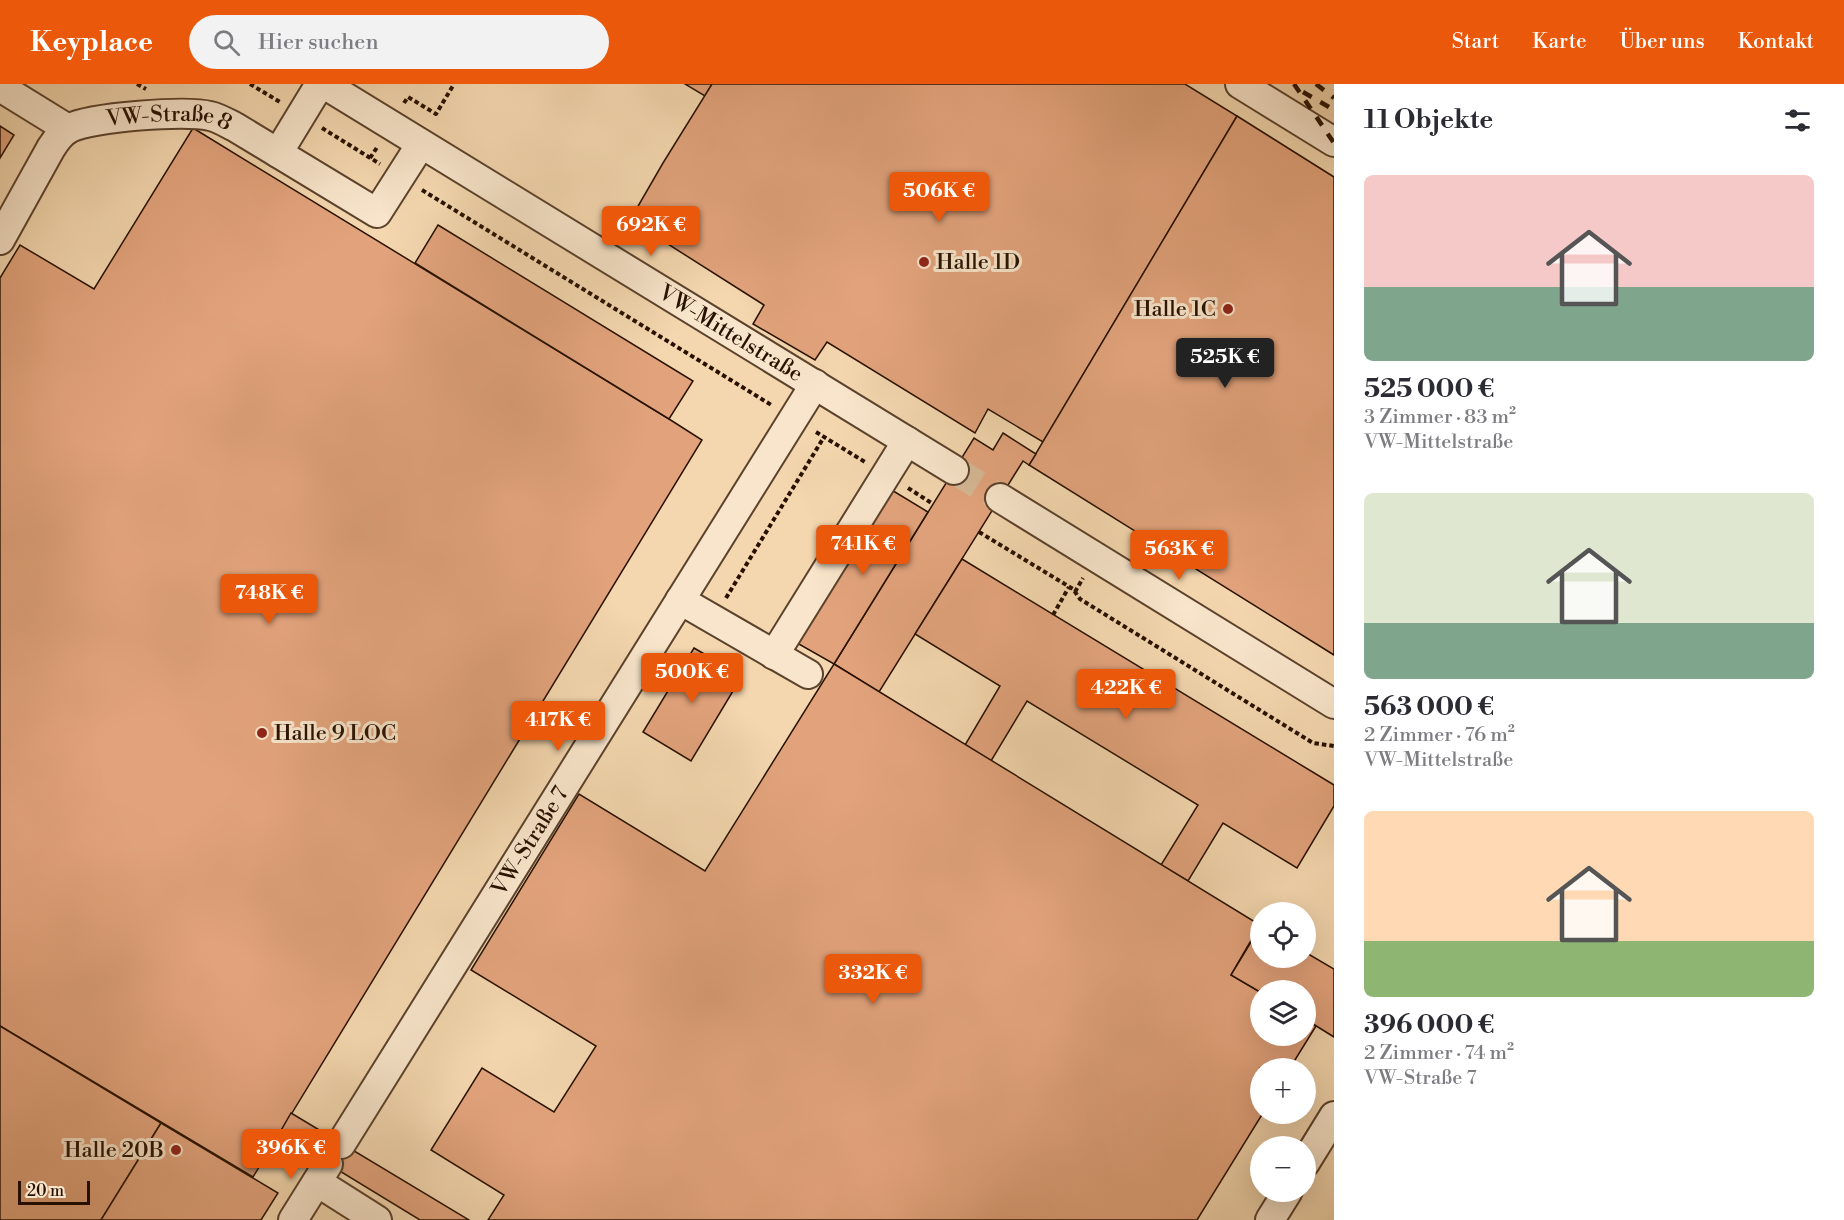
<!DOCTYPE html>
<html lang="de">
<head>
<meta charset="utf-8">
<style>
	:root { --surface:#fff; --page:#f2f2f3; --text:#2b2b33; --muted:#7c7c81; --accent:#ea580c }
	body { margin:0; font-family:"Libre Bodoni",serif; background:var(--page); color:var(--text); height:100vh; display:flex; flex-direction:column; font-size:22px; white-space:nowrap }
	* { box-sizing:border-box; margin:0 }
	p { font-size:20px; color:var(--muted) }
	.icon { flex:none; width:33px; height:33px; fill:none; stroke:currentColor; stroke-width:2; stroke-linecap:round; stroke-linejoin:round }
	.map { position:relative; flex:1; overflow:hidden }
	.sheet { display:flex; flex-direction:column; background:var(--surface); width:510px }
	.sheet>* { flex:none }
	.tools { position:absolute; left:1250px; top:818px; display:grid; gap:12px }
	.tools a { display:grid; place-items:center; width:66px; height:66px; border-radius:50%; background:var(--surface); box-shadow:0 6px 24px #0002; font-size:30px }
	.scale { position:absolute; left:18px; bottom:15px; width:72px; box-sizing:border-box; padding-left:6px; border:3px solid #281100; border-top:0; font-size:16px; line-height:21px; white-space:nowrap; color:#281100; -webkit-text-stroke:4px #f8e5cb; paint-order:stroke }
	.price { position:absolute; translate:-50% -51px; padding:0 14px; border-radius:6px; background:var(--accent); color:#fff; font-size:20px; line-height:39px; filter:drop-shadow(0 2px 3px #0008) }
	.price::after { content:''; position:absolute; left:50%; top:36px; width:18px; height:14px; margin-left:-9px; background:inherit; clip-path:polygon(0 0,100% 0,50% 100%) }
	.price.active { background:#222; color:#fff }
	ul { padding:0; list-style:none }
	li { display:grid; align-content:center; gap:12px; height:318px; padding:0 30px }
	li span { display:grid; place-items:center; height:186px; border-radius:9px; color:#555 }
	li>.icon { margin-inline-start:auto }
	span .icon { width:108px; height:108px; fill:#fffc; stroke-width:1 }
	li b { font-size:26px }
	h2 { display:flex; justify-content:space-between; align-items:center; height:72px; padding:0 30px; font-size:26px }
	header { display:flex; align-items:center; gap:36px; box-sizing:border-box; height:84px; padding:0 30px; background:var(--accent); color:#fff }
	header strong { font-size:28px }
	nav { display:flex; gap:33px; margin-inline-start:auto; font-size:21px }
	.search { width:420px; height:54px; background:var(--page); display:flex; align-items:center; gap:15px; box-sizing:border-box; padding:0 21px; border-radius:33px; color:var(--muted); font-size:22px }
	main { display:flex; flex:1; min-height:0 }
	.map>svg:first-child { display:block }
	.building { fill:#e2a37c; stroke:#281100; stroke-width:1.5 }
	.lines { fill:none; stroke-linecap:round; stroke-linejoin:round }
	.minor-tunnel { stroke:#d5b995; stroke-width:28; stroke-dasharray:28 14; stroke-linecap:butt }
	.minor-casing { stroke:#5b422c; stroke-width:32 }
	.path { stroke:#281100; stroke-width:4; stroke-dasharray:4.5 3; stroke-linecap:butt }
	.minor { stroke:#f8e5cb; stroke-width:28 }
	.rail { stroke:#281100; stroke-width:4.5; stroke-dasharray:10 10; stroke-linecap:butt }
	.poi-dot { fill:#8f2418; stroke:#f8e5cb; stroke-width:2 }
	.labels { text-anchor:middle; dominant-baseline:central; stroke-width:6; stroke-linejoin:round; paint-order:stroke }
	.street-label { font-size:22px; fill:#281100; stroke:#f8e5cb }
	.poi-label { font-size:22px; fill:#281100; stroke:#f8e5cb; text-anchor:start }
</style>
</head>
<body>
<header>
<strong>Keyplace</strong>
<div class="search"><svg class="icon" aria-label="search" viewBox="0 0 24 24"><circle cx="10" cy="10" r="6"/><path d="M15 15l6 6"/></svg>Hier suchen</div>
<nav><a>Start</a><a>Karte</a><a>Über uns</a><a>Kontakt</a></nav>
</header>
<main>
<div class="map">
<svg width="1334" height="1136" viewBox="0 0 1334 1136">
	<rect width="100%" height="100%" fill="#f4d7af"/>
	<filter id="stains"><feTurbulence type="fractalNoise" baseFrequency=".00333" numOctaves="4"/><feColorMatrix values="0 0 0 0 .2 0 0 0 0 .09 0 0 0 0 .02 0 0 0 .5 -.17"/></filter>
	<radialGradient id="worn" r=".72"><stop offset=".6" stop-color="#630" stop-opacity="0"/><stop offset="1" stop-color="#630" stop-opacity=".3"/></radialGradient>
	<!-- building -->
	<g class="building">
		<path d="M685,0H712L705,12Z"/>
		<path d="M712,0H1185L1237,32L1043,358L988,325L975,349L827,258L815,276L753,240L764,221L630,136L663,79Z"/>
		<path d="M1237,32L1334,93V571L1029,381Z"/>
		<path d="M0,42L14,51L0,74Z"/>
		<path d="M193,44L669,335L702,356L253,1093L0,942V194L20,161L94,205Z"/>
		<path d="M438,141L693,297L669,335L415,179Z"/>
		<path d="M1003,349L1036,370L1029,381L1023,377L879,608L834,580L974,354L993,366Z"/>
		<path d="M890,405L928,428L834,580L797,559Z"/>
		<path d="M962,475L1334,701V722L1297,784L1223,739L1188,797L1161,781L1198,721L1027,617L991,677L965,661L1000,602L915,550Z"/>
		<path d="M694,564L742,592L691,677L643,648Z"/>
		<path d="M834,580L1260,841L1231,891L1260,908V951H1305V936L1316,942L1290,984H1260V1029H1263L1197,1136H488L504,1111L431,1066L482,984L554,1028L596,962L471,886L579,710L705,787Z"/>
		<path d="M1260,843V873H1305V868L1334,885V953L1305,935V906H1260V908L1231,891Z"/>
		<path d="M0,942L161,1039L101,1136H0Z"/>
		<path d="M291,1029L469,1136H420L279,1050Z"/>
		<path d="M161,1039L278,1109L261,1136H101Z"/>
	</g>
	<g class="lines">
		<!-- minor-tunnel -->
		<path class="minor-tunnel" d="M954,386L1000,414"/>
		<defs>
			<g id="minor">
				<path id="s1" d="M324,0L954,386"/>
				<path d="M1240,0L1334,58"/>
				<path d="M0,3L68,45"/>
				<path d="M278,69L320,0"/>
				<path id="s2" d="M0,156L51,64C56,56 62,48 70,44C91,33 187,26 210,32C219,34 227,39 235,43L377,129L421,60"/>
				<path d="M1000,414L1334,620"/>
				<path d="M680,516L808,590"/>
				<path d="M774,571L907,357"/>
				<path id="s3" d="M341,1060L815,300"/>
				<path d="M1305,1079L1334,1032"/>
				<path d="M317,1098L377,1136"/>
				<path d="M293,1136L328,1080"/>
				<path d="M1270,1136L1288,1107"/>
			</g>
		</defs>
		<!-- minor casing -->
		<use href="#minor" class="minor-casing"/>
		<!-- path -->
		<g class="path">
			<path d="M137,0L146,5"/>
			<path d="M250,0L280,18"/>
			<path d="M404,19L408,13L436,30L454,0"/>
			<path d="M322,44L380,80"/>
			<path d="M370,74L378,62"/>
			<path d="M422,106L773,322"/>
			<path d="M816,348L865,378"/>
			<path d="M908,404L933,420"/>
			<path d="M979,448L1073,505L1080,515L1313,659L1334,662"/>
			<path d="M1075,508L1083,494"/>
			<path d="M726,514L824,353"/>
			<path d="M1053,531L1069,503"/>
		</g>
		<!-- minor -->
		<use href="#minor" class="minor"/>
		<!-- rail -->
		<g class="rail">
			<path d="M1294,0L1334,59"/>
			<path d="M1316,0L1334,14"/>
			<path d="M1303,8L1334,26"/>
		</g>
	</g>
	<!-- markers -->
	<g class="poi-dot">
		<circle cx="924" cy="178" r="6"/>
		<circle cx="1228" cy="225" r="6"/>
		<circle cx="262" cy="649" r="6"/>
		<circle cx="176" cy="1066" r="6"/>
	</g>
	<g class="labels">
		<!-- street labels -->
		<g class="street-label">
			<text stroke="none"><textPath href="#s2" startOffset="234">VW-Straße 8</textPath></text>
			<text stroke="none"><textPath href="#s1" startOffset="477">VW-Mittelstraße</textPath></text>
			<text stroke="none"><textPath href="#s3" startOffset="357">VW-Straße 7</textPath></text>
		</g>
		<!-- poi labels -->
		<g class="poi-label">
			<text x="936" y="178">Halle 1D</text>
			<text x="1216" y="225" text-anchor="end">Halle 1C</text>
			<text x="274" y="649">Halle 9 LOC</text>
			<text x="164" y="1066" text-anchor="end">Halle 20B</text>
		</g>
	</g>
	<rect width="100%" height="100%" filter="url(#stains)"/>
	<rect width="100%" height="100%" fill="url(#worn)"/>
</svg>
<div class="tools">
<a><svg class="icon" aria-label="locate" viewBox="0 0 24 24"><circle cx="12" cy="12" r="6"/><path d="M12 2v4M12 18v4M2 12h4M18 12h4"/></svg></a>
<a><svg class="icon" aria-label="layers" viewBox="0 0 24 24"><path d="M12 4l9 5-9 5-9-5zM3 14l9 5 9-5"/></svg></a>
<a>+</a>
<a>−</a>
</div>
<div class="scale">20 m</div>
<b class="price" style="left:939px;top:139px">506K €</b>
<b class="price" style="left:651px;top:173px">692K €</b>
<b class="price active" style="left:1225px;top:305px">525K €</b>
<b class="price" style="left:863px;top:492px">741K €</b>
<b class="price" style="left:1179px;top:497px">563K €</b>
<b class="price" style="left:269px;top:541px">748K €</b>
<b class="price" style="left:692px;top:620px">500K €</b>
<b class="price" style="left:1126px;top:636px">422K €</b>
<b class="price" style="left:558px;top:668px">417K €</b>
<b class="price" style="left:873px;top:921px">332K €</b>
<b class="price" style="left:291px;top:1096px">396K €</b>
</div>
<section class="sheet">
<h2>11 Objekte<svg class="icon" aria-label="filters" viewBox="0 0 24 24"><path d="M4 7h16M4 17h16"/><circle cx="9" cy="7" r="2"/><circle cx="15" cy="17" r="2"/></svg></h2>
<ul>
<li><span style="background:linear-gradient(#f6c9c9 60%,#7fa58c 0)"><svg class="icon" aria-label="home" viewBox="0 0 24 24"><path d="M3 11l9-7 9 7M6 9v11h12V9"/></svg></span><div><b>525 000 €</b><p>3 Zimmer · 83 m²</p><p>VW-Mittelstraße</p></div></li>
<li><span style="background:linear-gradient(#dfe7d0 70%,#7fa58c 0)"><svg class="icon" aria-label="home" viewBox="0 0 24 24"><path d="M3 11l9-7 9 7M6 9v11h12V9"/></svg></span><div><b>563 000 €</b><p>2 Zimmer · 76 m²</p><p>VW-Mittelstraße</p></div></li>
<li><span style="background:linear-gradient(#ffd9b3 70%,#8fb573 0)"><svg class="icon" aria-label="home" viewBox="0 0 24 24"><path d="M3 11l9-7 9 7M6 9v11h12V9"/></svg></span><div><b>396 000 €</b><p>2 Zimmer · 74 m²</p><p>VW-Straße 7</p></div></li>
</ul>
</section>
</main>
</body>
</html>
